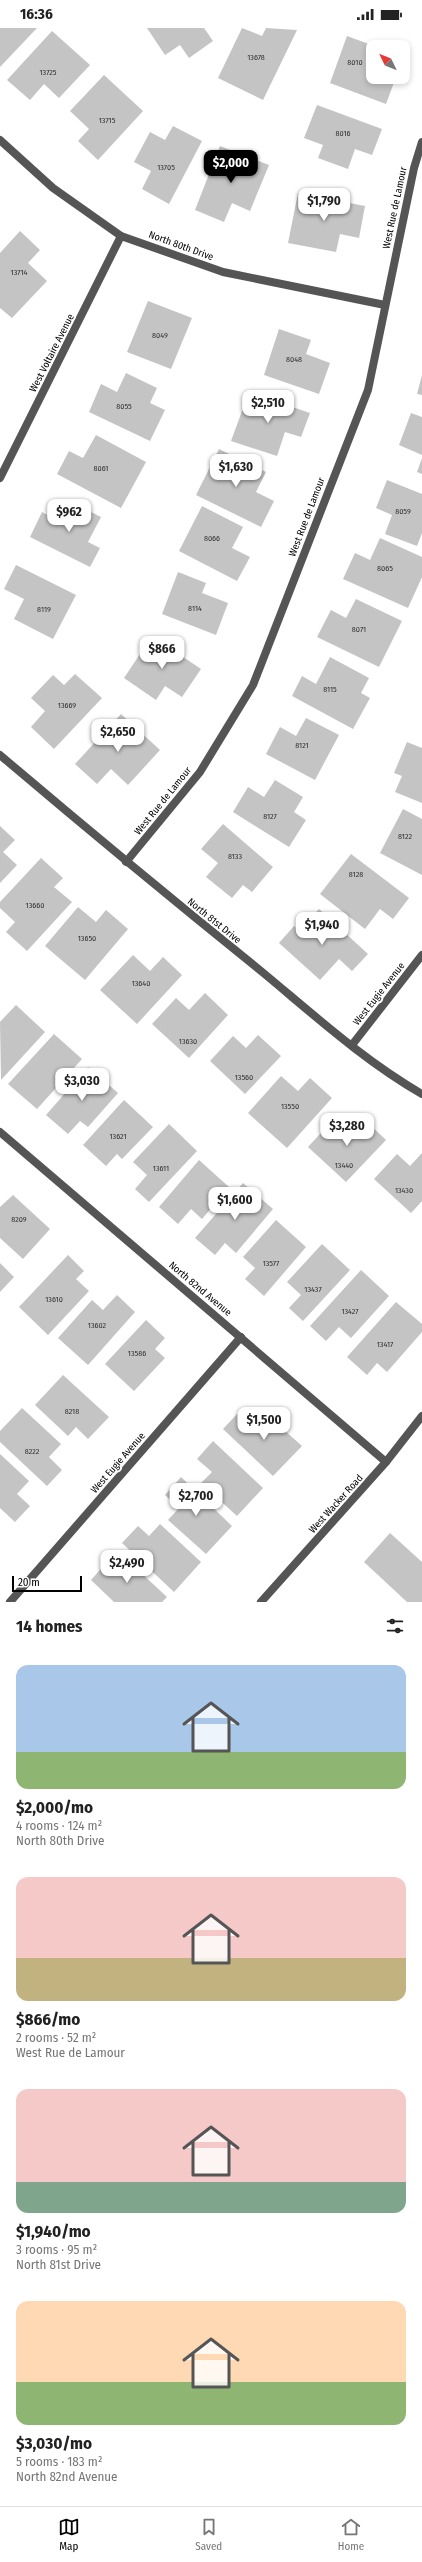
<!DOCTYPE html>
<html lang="en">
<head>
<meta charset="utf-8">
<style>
	:root { --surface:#fff; --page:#f2f2f2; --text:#222; --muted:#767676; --line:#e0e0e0; --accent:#000 }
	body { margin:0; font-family:"Fira Sans Condensed",sans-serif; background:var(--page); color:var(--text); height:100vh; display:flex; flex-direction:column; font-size:15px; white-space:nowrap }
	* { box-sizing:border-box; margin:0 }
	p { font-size:13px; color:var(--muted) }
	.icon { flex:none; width:22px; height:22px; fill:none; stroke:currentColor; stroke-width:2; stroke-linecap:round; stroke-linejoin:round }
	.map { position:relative; height:1574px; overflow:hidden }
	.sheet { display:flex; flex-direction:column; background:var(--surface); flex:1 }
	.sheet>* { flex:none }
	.needle { width:26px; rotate:313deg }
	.fabs { position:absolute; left:366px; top:12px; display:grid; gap:8px }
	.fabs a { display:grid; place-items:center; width:44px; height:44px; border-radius:8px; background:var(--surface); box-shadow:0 2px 6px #0003; font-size:20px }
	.scale { position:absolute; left:12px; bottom:10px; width:70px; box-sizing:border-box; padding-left:4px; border:2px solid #000; border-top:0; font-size:11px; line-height:14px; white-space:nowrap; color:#000; -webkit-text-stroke:3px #fff; paint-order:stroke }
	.price { position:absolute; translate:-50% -34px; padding:0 9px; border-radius:8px; background:#fff; color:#222; font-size:13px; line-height:26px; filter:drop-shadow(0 1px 2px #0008) }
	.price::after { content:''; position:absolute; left:50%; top:24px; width:12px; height:9px; margin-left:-6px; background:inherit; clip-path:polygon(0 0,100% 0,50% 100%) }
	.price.selected { background:var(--accent); color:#fff }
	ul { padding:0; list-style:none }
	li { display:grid; align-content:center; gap:8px; height:212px; padding:0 16px }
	li span { display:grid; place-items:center; height:124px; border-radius:12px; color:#555 }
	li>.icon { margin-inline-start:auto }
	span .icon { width:72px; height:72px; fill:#fffc; stroke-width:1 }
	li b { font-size:17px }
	h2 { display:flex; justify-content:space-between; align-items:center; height:48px; padding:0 16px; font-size:17px }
	.status { display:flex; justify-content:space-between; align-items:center; height:28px; padding:0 20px; background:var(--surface); direction:ltr }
	.status svg { height:11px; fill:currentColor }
	.dock { display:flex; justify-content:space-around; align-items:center; height:56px; border-top:1px solid var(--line); background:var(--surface); font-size:11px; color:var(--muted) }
	.dock a { display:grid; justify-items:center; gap:2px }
	.dock .selected { color:var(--accent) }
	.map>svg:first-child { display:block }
	.building { fill:#c4c4c4 }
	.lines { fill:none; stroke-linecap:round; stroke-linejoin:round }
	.street { stroke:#555; stroke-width:8 }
	.labels { text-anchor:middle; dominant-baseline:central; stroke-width:4; stroke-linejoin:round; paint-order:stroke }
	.number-label { font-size:8px; fill:#313131 }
	.street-label { font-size:10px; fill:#000; stroke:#fff }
</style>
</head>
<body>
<div class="status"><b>16:36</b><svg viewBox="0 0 49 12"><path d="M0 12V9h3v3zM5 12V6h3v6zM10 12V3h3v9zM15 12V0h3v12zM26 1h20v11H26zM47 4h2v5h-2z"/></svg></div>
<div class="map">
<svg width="422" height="1574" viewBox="0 0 422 1574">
	<rect width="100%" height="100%" fill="#fff"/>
	<!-- building -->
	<g class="building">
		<path d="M0,0H37L0,39Z"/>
		<path d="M147,0H204L213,13L189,30L180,17L165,27Z"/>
		<path d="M242,0L262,8L266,0L297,2L263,72L218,50Z"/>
		<path d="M52,3L90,37L59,70L44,56L30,72L7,52Z"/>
		<path d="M347,8L377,19H373V49H396L386,76L330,55Z"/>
		<path d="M104,47L143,83L98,132L78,113L89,101L70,83Z"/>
		<path d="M317,77L382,101L372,127L355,121L348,141L318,130L323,117L304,110Z"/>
		<path d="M173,98L202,113L169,176L142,161L151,143L134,134L150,104L165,112Z"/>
		<path d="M220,118L269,137L250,183L232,175L224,194L195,182Z"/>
		<path d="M298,165L365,178L359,210L340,206L336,224L288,215Z"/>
		<path d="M20,203L40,222L28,235L47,253L12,290L0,280V225Z"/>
		<path d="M148,273L192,290L171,341L127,324Z"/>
		<path d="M279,301L311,312L306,326L330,335L319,366L264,347Z"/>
		<path d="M126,345L157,360L150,375L165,382L150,413L89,384L101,356L117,364Z"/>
		<path d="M422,347V367L417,366Z"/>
		<path d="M249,364L310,385L301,409L285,404L277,428L231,413Z"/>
		<path d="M411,385L422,389V427L399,417Z"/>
		<path d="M96,407L146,434L121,480L57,446L69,423L83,430Z"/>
		<path d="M219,421L266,444L256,464L274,473L261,499L196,467Z"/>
		<path d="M422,430V446L417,444Z"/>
		<path d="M387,452L422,466V505L417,518L385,506L392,487L376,480Z"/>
		<path d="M67,472L101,489L88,514L100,520L90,539L30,509L42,484L57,492Z"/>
		<path d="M202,478L243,499L232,520L250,529L237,553L179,523Z"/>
		<path d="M380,510L422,529V549L408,580L343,551L355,525L370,532Z"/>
		<path d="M16,537L76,567L53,611L14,591L24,571L4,561Z"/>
		<path d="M178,544L206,555L202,565L228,575L216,607L162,586Z"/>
		<path d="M356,571L402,593L379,639L317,609L331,582L346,590Z"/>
		<path d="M152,608L201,641L182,669L165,658L156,672L124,650Z"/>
		<path d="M330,629L369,650L361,665L370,670L353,701L292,668L302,648L316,656Z"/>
		<path d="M75,646L102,670L54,721L31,699L45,683L31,670L53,647L64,657Z"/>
		<path d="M121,686L160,722L128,757L111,741L97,756L75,736Z"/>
		<path d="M306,690L339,707L315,752L266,726L280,699L296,708Z"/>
		<path d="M407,714L422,720V775L395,764L402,748L394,745Z"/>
		<path d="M275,752L303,769L294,784L306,792L289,819L233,784L248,759L264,769Z"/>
		<path d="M403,781L422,791V847L380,825Z"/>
		<path d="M223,796L273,839L252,864L243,857L232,870L206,849L218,835L201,821Z"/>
		<path d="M0,798L15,812L3,824L17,837L0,855Z"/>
		<path d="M351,826L409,870L393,891L380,881L365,901L320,866Z"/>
		<path d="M41,830L63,850L54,859L72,874L27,923L6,904L15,894L0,880V874Z"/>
		<path d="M78,879L96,894L106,882L128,901L85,952L45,918Z"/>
		<path d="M319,881L368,926L352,943L339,931L320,952L279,915L294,898L299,902Z"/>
		<path d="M133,927L150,943L163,929L182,947L137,996L100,962Z"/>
		<path d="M205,965L228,987L189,1030L152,996L176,970L189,982Z"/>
		<path d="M16,977L45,1004L1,1052L0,994Z"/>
		<path d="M54,1006L82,1031L37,1081L8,1056Z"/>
		<path d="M258,1007L281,1028L245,1066L210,1033L233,1008L246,1020Z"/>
		<path d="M88,1039L118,1065L88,1099L80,1093L68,1106L46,1087Z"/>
		<path d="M281,1048L298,1063L310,1050L332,1070L287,1120L248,1085Z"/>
		<path d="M124,1072L153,1099L122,1131L117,1126L106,1138L83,1117Z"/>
		<path d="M361,1088L386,1112L346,1154L308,1119L331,1094L344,1106Z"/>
		<path d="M169,1096L197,1123L149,1174L135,1161L147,1147L133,1134Z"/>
		<path d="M422,1125V1173L411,1185L374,1151L397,1126L410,1138Z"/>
		<path d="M199,1132L229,1159L202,1191L191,1181L178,1196L159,1179Z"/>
		<path d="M243,1155L273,1181L236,1225L225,1215L215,1227L195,1210Z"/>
		<path d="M13,1167L50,1201L23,1231L0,1210V1179Z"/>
		<path d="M276,1192L306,1219L264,1268L245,1251L255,1240L243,1229Z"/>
		<path d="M322,1216L350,1242L303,1293L289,1280L301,1267L287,1254Z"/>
		<path d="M68,1227L84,1243L76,1251L89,1263L48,1307L19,1279Z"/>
		<path d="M0,1235L14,1249L0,1264Z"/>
		<path d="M361,1242L389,1268L351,1310L339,1299L326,1313L310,1298Z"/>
		<path d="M117,1267L135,1284L88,1337L58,1310L92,1272L103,1282Z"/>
		<path d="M396,1274L422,1296V1304L387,1344L377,1335L367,1347L347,1329Z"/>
		<path d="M146,1292L165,1310L155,1321L165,1330L134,1363L105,1336Z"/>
		<path d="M63,1347L109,1389L88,1411L76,1399L68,1408L35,1377Z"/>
		<path d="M22,1380L61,1416L49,1429L62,1442L47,1458L0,1414V1403Z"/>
		<path d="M264,1384L302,1418L273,1448L223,1401L237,1386L251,1398Z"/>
		<path d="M213,1413L263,1460L237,1488L201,1455L212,1444L197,1431Z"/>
		<path d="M0,1426L29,1453L17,1466L30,1478L15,1494L0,1480Z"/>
		<path d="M181,1449L232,1498L206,1526L168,1492L179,1480L165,1467Z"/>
		<path d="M160,1496L201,1534L174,1564L122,1515L138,1498L149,1508Z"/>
		<path d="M390,1505L422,1534V1574H407L364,1534Z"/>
		<path d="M125,1530L167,1569L162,1574H114L91,1552L106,1535L113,1542Z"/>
	</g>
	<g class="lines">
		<!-- street -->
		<g class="street">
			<path d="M0,112L53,160L121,208L223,244L385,277"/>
			<path d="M0,450L121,208"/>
			<path d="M0,727C86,800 173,872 261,943C313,986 363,1032 422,1066"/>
			<path d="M126,834L200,744L253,657L368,362L414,140L422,114"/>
			<path d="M352,1017L422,927"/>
			<path d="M0,1104L386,1434"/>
			<path d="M10,1574L241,1309"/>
			<path d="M261,1574L386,1434L422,1388"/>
		</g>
	</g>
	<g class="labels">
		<!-- number labels -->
		<g class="number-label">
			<text x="256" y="29">13678</text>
			<text x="355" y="34">8010</text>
			<text x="48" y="44">13725</text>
			<text x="107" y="92">13715</text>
			<text x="343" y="105">8016</text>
			<text x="166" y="139">13705</text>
			<text x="19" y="244">13714</text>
			<text x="160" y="307">8049</text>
			<text x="294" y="331">8048</text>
			<text x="124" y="378">8055</text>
			<text x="101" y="440">8061</text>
			<text x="403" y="483">8059</text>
			<text x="212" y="510">8066</text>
			<text x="385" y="540">8065</text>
			<text x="195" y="580">8114</text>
			<text x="44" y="581">8119</text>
			<text x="359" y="601">8071</text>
			<text x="330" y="661">8115</text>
			<text x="67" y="677">13669</text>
			<text x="302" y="717">8121</text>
			<text x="270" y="788">8127</text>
			<text x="405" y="808">8122</text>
			<text x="235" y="828">8133</text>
			<text x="356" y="846">8128</text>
			<text x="35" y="877">13660</text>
			<text x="87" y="910">13650</text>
			<text x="141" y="955">13640</text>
			<text x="188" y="1013">13630</text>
			<text x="244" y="1049">13560</text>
			<text x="290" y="1078">13550</text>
			<text x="118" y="1108">13621</text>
			<text x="344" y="1137">13440</text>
			<text x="161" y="1140">13611</text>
			<text x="404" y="1162">13430</text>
			<text x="19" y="1191">8209</text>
			<text x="271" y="1235">13577</text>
			<text x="313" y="1261">13437</text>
			<text x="54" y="1271">13610</text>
			<text x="350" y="1283">13427</text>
			<text x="97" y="1297">13602</text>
			<text x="385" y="1316">13417</text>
			<text x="137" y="1325">13586</text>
			<text x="72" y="1383">8218</text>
			<text x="32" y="1423">8222</text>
		</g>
		<!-- street labels -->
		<g class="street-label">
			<text transform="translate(395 180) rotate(-78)">West Rue de Lamour</text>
			<text transform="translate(181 218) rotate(20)">North 80th Drive</text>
			<text transform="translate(52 325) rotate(-63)">West Voltaire Avenue</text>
			<text transform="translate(307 489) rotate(-69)">West Rue de Lamour</text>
			<text transform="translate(163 773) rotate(-51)">West Rue de Lamour</text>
			<text transform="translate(214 893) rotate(39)">North 81st Drive</text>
			<text transform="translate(379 966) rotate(-52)">West Eugie Avenue</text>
			<text transform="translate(200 1261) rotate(40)">North 82nd Avenue</text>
			<text transform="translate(118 1435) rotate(-49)">West Eugie Avenue</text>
			<text transform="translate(336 1476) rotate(-48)">West Wacker Road</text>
		</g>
	</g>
</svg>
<div class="fabs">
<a><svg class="needle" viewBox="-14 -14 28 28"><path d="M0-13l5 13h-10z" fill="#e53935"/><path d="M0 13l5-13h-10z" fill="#767676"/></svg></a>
</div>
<div class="scale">20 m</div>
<b class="price selected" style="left:231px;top:156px">$2,000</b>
<b class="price" style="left:324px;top:194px">$1,790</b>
<b class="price" style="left:268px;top:396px">$2,510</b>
<b class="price" style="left:236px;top:460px">$1,630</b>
<b class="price" style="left:69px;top:505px">$962</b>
<b class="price" style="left:162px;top:642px">$866</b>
<b class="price" style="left:118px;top:725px">$2,650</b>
<b class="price" style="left:322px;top:918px">$1,940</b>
<b class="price" style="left:82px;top:1074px">$3,030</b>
<b class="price" style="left:347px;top:1119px">$3,280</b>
<b class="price" style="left:235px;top:1193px">$1,600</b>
<b class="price" style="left:264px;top:1413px">$1,500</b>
<b class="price" style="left:196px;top:1489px">$2,700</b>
<b class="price" style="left:127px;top:1556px">$2,490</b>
</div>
<section class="sheet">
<h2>14 homes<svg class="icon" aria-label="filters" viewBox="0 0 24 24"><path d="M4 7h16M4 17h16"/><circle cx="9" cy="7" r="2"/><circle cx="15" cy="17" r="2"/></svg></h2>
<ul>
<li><span style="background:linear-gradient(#a9c7e8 70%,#8fb573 0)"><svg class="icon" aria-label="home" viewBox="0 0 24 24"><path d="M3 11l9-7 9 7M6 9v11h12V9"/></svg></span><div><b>$2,000/mo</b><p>4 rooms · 124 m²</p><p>North 80th Drive</p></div></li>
<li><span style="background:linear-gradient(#f6c9c9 65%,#c2b280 0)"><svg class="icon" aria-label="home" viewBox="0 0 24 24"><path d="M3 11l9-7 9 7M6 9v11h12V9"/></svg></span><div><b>$866/mo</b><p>2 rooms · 52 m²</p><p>West Rue de Lamour</p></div></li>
<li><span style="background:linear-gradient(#f6c9c9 75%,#7fa58c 0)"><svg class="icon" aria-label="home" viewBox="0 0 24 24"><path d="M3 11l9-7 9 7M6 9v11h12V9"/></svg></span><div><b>$1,940/mo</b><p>3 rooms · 95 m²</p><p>North 81st Drive</p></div></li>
<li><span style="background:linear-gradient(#ffd9b3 65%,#8fb573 0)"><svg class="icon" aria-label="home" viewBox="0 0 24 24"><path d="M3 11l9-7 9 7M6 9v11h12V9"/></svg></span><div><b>$3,030/mo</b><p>5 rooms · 183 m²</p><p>North 82nd Avenue</p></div></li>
</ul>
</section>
<nav class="dock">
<a class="selected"><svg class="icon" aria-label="map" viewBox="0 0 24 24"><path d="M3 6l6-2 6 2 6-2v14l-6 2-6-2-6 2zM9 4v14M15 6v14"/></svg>Map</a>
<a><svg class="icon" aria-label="saved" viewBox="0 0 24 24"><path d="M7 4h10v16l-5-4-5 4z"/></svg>Saved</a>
<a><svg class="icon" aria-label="home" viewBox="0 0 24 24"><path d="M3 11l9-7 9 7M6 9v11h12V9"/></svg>Home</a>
</nav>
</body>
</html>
